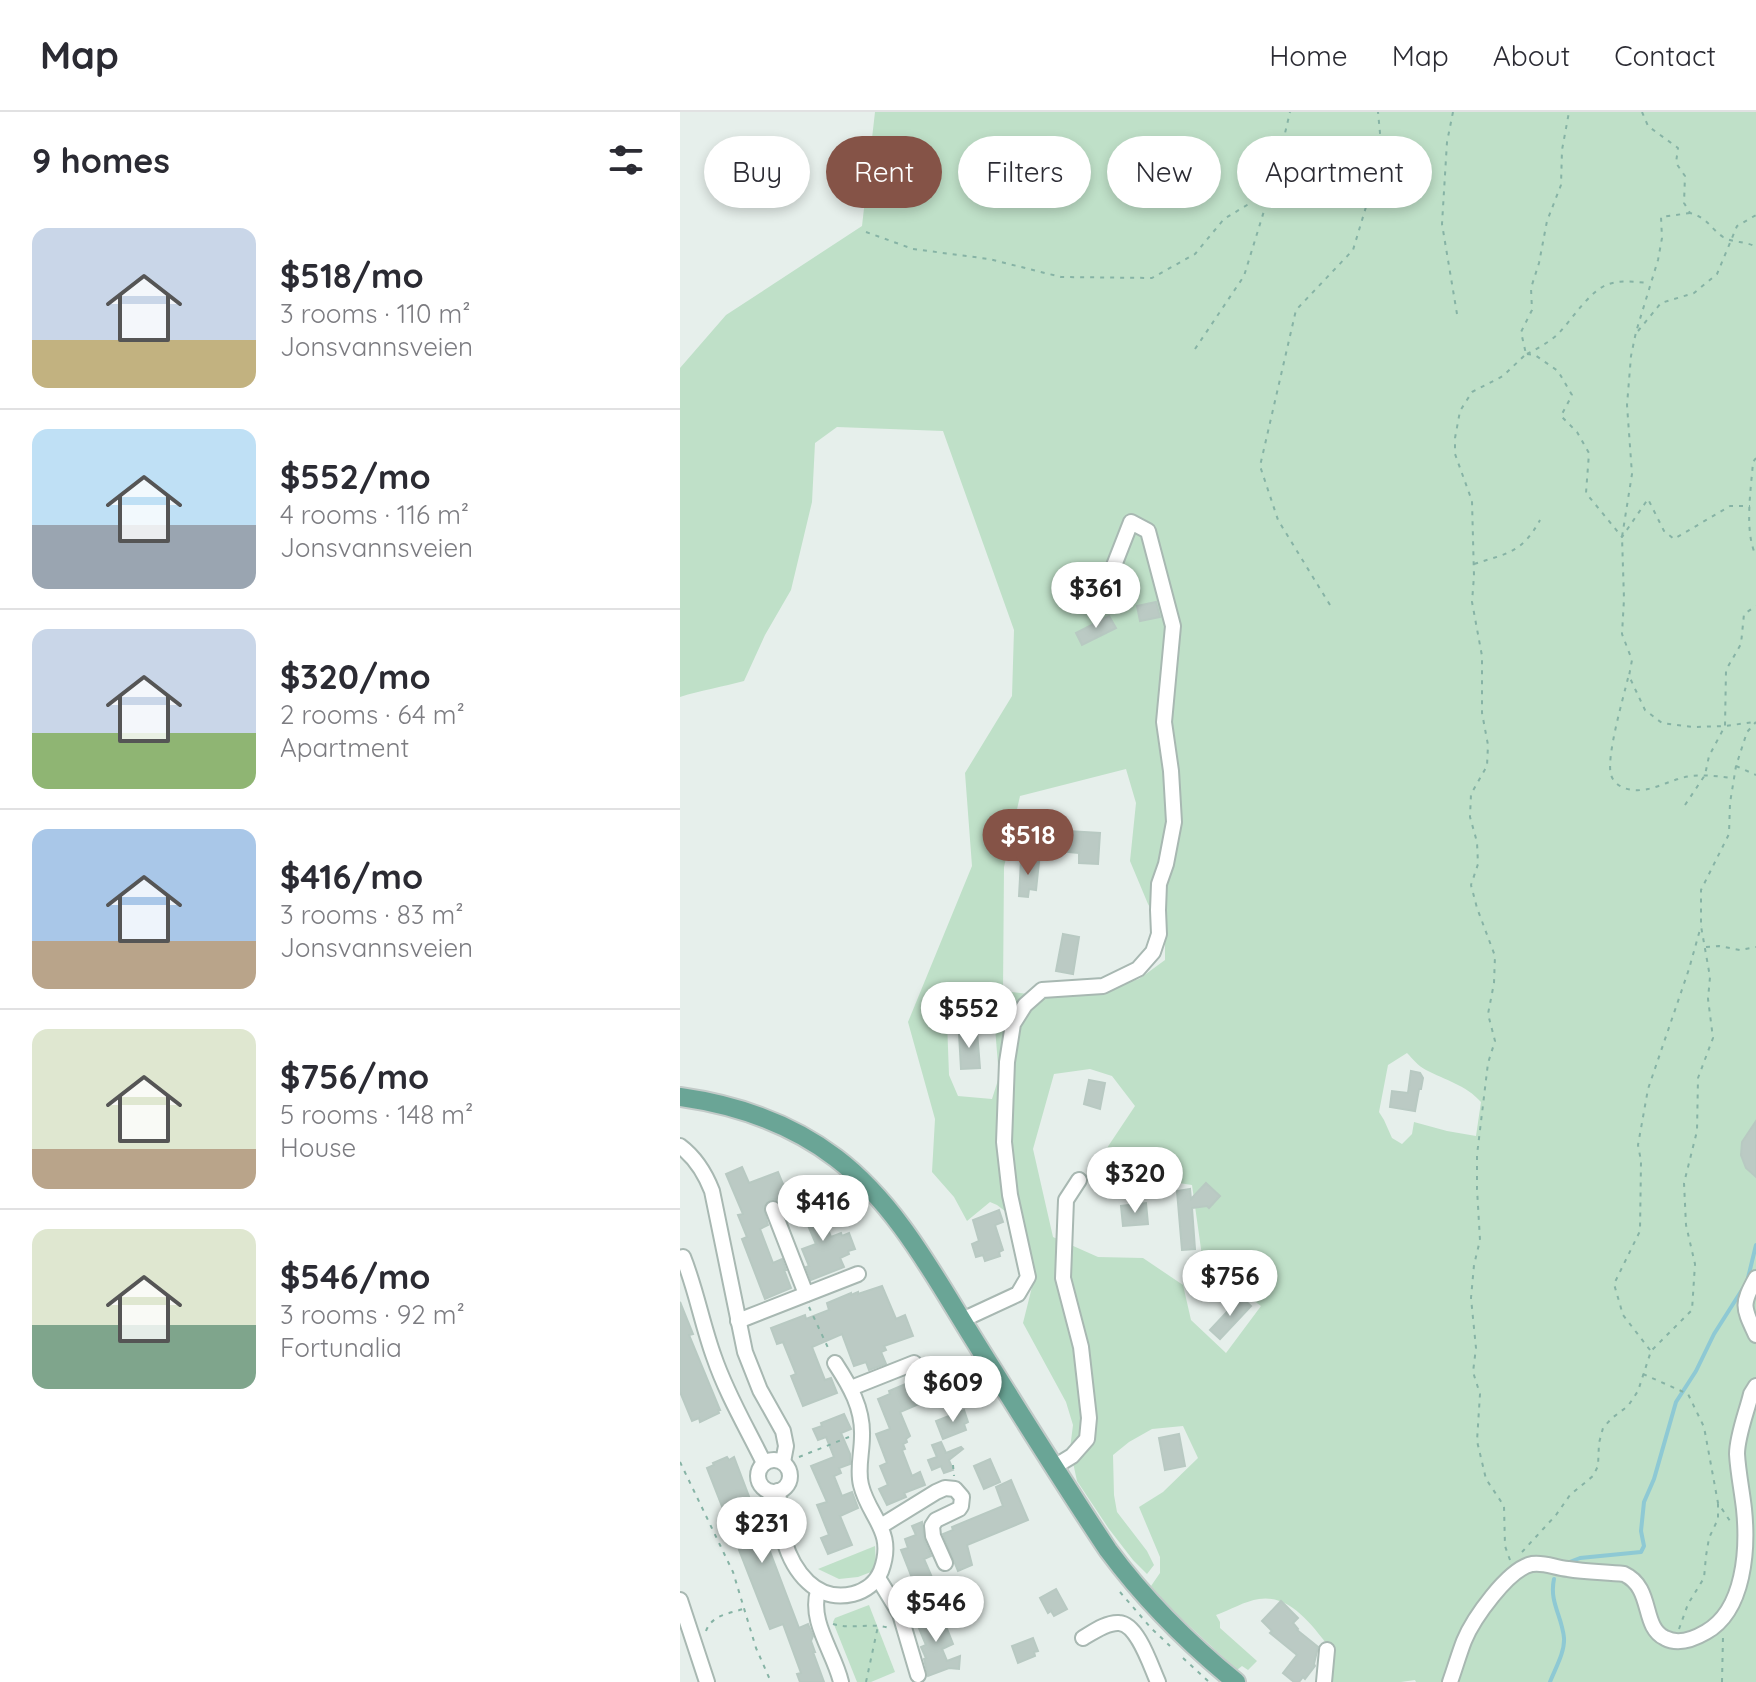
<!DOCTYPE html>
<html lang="en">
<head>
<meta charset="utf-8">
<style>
	:root { --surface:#fff; --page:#f2f2f3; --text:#2b2b33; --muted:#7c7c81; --line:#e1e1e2; --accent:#855347 }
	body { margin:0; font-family:Quicksand,sans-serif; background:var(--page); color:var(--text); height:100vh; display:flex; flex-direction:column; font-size:30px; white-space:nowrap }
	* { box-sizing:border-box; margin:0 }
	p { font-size:26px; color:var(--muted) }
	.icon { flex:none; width:44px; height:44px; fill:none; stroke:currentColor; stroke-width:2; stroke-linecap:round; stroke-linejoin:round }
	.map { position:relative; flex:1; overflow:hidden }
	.details { display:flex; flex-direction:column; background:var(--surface); width:680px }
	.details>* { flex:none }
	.guide { position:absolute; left:24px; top:24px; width:760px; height:72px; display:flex; gap:16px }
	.price { position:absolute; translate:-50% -68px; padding:0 18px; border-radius:28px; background:#fff; color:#222; font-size:26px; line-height:52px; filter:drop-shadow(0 2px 4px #0008) }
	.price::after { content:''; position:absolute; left:50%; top:48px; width:24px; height:18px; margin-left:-12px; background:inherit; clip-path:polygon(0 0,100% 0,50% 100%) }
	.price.current { background:var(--accent); color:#fff }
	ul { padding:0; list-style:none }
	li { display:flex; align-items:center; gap:24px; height:200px; padding:0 32px }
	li+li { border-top:2px solid var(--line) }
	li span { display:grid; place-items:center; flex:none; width:224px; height:160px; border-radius:16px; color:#555 }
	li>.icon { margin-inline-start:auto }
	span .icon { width:96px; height:96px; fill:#fffc; stroke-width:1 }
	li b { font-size:34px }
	h2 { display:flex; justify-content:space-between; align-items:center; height:96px; padding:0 32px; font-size:34px }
	.pill { padding:0 28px; border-radius:36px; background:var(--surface); box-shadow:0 4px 12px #0003; font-size:28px; line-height:72px }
	.pill.current { background:var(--accent); color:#fff }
	header { display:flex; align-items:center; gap:48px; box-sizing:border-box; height:112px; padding:0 40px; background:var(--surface); border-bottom:2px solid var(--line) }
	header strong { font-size:38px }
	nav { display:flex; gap:44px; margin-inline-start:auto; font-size:28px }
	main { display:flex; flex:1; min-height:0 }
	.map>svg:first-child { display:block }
	.green { fill:#bfe0c8; fill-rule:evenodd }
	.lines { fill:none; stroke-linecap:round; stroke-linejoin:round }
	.stream { stroke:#8ec9d4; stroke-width:4 }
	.building { fill:#bbcac4; stroke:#b8c9c2; stroke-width:2 }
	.minor-casing { stroke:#a8b8b2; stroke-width:18 }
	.major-casing { stroke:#c2cac8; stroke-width:22 }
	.path { stroke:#86b3a5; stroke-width:2; stroke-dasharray:4 6; stroke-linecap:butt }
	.minor { stroke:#fff; stroke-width:14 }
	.major { stroke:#6aa596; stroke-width:18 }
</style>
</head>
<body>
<header>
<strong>Map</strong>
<nav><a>Home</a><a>Map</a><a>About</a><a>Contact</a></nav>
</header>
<main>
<section class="details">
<h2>9 homes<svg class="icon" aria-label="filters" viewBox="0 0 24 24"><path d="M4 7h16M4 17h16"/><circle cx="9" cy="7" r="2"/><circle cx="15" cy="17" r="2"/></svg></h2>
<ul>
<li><span style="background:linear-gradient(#c9d6e8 70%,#c2b280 0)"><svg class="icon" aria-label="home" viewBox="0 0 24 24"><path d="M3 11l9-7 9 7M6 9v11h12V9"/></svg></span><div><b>$518/mo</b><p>3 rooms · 110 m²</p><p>Jonsvannsveien</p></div></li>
<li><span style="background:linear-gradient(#bfe0f5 60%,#9aa5b1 0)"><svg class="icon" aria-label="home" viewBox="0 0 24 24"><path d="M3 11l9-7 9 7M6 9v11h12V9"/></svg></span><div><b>$552/mo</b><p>4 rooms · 116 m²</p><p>Jonsvannsveien</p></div></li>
<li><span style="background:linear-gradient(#c9d6e8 65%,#8fb573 0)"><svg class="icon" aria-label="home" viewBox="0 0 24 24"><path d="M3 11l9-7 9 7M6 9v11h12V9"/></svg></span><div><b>$320/mo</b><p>2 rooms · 64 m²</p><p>Apartment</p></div></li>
<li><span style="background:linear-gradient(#a9c7e8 70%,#b9a48a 0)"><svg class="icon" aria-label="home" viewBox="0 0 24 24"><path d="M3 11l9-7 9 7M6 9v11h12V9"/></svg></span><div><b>$416/mo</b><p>3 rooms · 83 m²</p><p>Jonsvannsveien</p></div></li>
<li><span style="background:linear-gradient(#dfe7d0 75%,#b9a48a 0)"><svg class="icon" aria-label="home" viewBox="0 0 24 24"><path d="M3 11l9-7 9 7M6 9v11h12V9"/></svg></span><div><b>$756/mo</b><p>5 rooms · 148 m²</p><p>House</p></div></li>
<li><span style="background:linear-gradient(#dfe7d0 60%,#7fa58c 0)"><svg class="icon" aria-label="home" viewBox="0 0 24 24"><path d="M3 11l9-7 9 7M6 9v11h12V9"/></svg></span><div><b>$546/mo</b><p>3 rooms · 92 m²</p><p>Fortunalia</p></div></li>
</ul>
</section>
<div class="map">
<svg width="1076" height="1570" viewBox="0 0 1076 1570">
	<rect width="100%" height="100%" fill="#e6efeb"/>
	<!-- green -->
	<g class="green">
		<path d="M195,0H1076V1570H736L735,1568L721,1570H650L651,1537C633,1515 611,1482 579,1487C565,1489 550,1498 536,1503L540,1510V1516L577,1549L568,1558L562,1554L557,1558L491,1497L471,1474L480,1461V1445L459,1395L483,1380L518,1346L503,1314L472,1317L449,1330L433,1343L434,1383L437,1400L467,1439L474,1453L467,1462L453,1448L429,1417L397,1369L390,1337L393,1313L386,1290L343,1211L352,1175L342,1112L317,1093L310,1090L287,1109L274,1085L252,1060L255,1007L228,910L292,754L285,661L332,584L334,518L263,319L157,315L135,331L132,390L111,478L85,523L64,569C43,575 21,578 0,585V256L46,203L182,114ZM446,657L456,691L450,749L468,792L485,822V848L459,867L404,883L364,884L323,879L324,755L340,684ZM314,903L319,965L312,987L278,984L269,963L267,909ZM727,941C733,947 738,954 746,958C765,968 786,973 801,990L796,1024L767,1019L734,1010L732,1022L722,1032L712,1026L704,1008L699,1000L708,953ZM410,957L432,964L455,994L427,1036L425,1056L465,1066L512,1073L523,1151L581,1194L546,1241L511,1208L503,1173L463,1146L418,1145L373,1125L353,1037L374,962Z"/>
		<path d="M195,1434L196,1453L191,1460L178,1465L159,1467L138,1457Z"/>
		<path d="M189,1493L215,1560L191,1570H177L153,1510L155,1506Z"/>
	</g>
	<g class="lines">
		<!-- stream -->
		<g class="stream">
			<path d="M887,1451L900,1446L961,1440L964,1434L961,1419L964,1390L974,1367L996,1290L1016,1259L1034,1222L1067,1170L1076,1133"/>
			<path d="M870,1570C875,1557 885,1540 884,1526C882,1504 869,1490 874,1467"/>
		</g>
	</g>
	<!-- building -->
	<g class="building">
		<path d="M476,490L480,505L460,509L457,494Z"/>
		<path d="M429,504L436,516L402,533L396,521Z"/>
		<path d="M370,718L420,721L418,752L399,751V741L368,738Z"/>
		<path d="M341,748L359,750L356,778L349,777L348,785L339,784Z"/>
		<path d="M383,822L399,825L393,862L376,859Z"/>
		<path d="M297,919L300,956L281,957L279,921Z"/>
		<path d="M731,959L740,961L743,966L741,977H739L735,999L710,995L712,979L728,981Z"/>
		<path d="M409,968L425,971L420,997L404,992Z"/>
		<path d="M1076,1009V1065L1066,1056L1061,1043L1062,1030Z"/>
		<path d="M62,1055L69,1071L98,1060L115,1101L107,1104L102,1093L95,1087L89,1088L83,1095L88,1113L80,1117L93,1151L102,1147L106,1158H104L111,1176L85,1187L62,1127L67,1125L58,1103L63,1102L46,1062Z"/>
		<path d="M526,1071L540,1084L529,1096L527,1094L512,1096L515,1137L502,1138L497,1079L510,1077L511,1087Z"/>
		<path d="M137,1088L151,1125L161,1121L162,1124L169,1121L175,1137L168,1139L169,1142L160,1146L164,1155L131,1168L126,1155L129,1154L122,1137L136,1132L127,1111L124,1112L117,1096Z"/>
		<path d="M466,1091L468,1112L443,1114L441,1094Z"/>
		<path d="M319,1098L323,1110L315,1113L323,1138L319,1140L320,1144L305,1149L303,1143L296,1145L292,1132L299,1129L293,1108Z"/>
		<path d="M202,1174L216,1207L225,1203L233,1224L204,1234L206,1238L201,1240L206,1252L189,1258L186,1250L174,1254L162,1222L132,1235L145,1268L151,1266L157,1281L123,1294L111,1264L116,1262L103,1230L97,1232L91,1216L125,1203L126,1207L149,1198L147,1191L171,1181V1183L178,1180V1182Z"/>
		<path d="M561,1185L571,1194L540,1227L530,1218Z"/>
		<path d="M0,1190L13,1222L9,1223L40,1298H38L39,1301L20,1310L19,1306L12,1309L0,1280Z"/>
		<path d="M256,1252L266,1277L237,1287L239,1292L220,1300L230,1324L226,1327L227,1330L223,1332L225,1337L222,1338L232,1364L240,1360L245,1373L224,1381L226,1385L207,1393L199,1377L208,1373L200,1354L207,1351L196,1322L210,1317L198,1287L210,1282L209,1279L242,1265L240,1260Z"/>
		<path d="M284,1298L288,1310L284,1312L286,1318L263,1327L256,1309Z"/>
		<path d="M164,1302L171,1317L161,1321L170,1342V1352L159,1356L161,1361L154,1364L162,1384L172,1380L178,1396L160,1404L172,1433L148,1442L141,1426L149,1423L137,1393L147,1390L131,1354L154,1345L146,1325L138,1328L133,1317L142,1314L141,1311Z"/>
		<path d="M499,1322L505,1354L485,1358L479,1326Z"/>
		<path d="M261,1330L266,1341L281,1335L283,1337L269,1348L273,1358L264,1361L261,1354L252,1358L248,1348L257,1345L252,1333Z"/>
		<path d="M47,1345L49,1348L54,1345L119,1516L128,1512L133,1524L131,1529L135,1540H133L144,1570H120L117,1562L121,1561L103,1512L90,1517L27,1356L34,1353L33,1351Z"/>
		<path d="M310,1347L320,1370L304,1377L294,1354Z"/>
		<path d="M331,1368L348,1408L287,1433L292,1453L278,1459L263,1422L273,1418L272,1415L323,1394L316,1375Z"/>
		<path d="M242,1410L244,1428L251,1444L244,1447L257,1477L235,1486L228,1468L232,1466L221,1438L228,1436L225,1427L236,1423L232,1414Z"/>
		<path d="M376,1477L387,1497L374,1504L371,1499L368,1501L360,1486Z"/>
		<path d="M601,1489L618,1506L613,1511L618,1517L617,1518L638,1535L634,1552L635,1554L625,1567L623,1565L619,1570H614L603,1561L617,1543L590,1521L592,1519L582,1509Z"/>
		<path d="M260,1499L273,1532L262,1537L267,1549L280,1544L279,1557L269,1556L248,1564L244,1547L246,1546L241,1535L246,1533L236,1509Z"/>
		<path d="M353,1526L358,1539L354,1540L355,1544L338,1551L332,1534Z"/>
	</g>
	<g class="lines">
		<defs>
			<g id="minor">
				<path d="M0,1034C16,1046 25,1061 32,1079L65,1240L80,1278L103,1319L106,1334L103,1350"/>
				<path d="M93,1097L126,1182"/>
				<path d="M3,1145C16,1177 22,1212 34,1245C47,1283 67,1316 84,1351"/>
				<path d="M1076,1166C1061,1193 1063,1195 1076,1223"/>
				<path d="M282,1208L338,1182L348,1165L330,1083L324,1030L327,950L333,912L345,893L362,878L423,874L458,857L473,840L479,822L478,798L479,772L486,752L494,710L491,659L484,610L493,514L468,419L451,410L426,474L433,493"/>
				<path d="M58,1209L178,1162"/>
				<path d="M171,1276L234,1251"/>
				<circle cx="94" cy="1364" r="16"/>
				<path d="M374,1355L392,1344L407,1327L409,1306L401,1235L383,1166L386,1088L399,1068"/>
				<path d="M98,1379C100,1395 100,1412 104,1428C113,1459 136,1491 173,1482C185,1479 196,1471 201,1459C216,1419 189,1406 181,1373C177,1357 182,1341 182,1324C183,1296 170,1274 155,1251"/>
				<path d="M201,1414L256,1380L265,1376L275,1377L282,1385L281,1394L279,1397L256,1408L252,1414L253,1424L265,1451"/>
				<path d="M198,1466L220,1502L238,1563"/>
				<path d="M138,1479C129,1510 154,1540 161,1570"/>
				<path d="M0,1488L27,1570"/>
				<path d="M403,1526C413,1520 427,1510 439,1511C458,1512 471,1555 478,1570"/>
				<path d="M644,1570L647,1538"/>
				<path d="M770,1570C775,1556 779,1542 784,1529C793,1507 828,1457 852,1452C865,1450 875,1456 888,1457C906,1460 925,1460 944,1462C974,1476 961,1515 985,1526C998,1533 1014,1527 1026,1520C1065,1498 1068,1436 1064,1397C1062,1379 1058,1360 1057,1342C1057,1324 1067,1299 1071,1282L1076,1274"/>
			</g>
			<path id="major" d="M0,985C57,993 110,1011 156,1046C214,1090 251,1158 288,1218C334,1292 380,1366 428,1438C465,1488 508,1531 556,1570"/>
		</defs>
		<!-- minor casing -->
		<use href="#minor" class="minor-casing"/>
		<!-- major casing -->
		<use href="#major" class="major-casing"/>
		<!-- path -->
		<g class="path">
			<path d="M773,0L767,30L762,112L777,202"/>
			<path d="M962,0L968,14L998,36L996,51L1005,64L1004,91L1010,101C1028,106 1029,115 1043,125C1053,131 1066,129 1076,135"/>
			<path d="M1010,101L981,105L982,126L978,148L956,220L951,244L947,293L952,362L942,425L944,487L942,522L952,548L949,564L965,598L982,611L1013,615L1045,614L1074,610"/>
			<path d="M186,120L233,137L309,147L381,165L472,166L515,142L544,107L572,90L593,72L610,0"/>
			<path d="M958,219L981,191L1014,181L1037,162L1057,114L1076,103"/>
			<path d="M515,237L564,164L592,73"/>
			<path d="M847,242L855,243L878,259L892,283L881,304L897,320L909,341L906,381L942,425L968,387L984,419L994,427L1050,394H1070"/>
			<path d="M847,242C858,236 870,230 879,221C893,206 906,184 924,174C938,167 954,170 969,171"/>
			<path d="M1076,346L1073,350C1071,378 1064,419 1076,444"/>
			<path d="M794,452C828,441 842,441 860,408"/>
			<path d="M650,493L598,408L580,354L616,198L673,138L702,42L698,0"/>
			<path d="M948,566C943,587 926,645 931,663C936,678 955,680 968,677C978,675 988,670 998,667C1016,661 1034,664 1053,666"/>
			<path d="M1056,654L1076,663"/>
			<path d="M1005,693L1025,663L1029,644L1045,614L1046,558L1061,532L1064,502L1076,494"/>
			<path d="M1026,835L1039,834L1060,838L1076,835"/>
			<path d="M129,1195L150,1240"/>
			<path d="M970,1238L943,1203L934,1172L960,1119L961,1049L958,1033L968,977L1009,857L1021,814"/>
			<path d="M963,1262L1008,1282L1024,1315L1038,1391L1050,1409"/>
			<path d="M119,1345L169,1325"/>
			<path d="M0,1350L53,1460L76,1536L91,1570"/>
			<path d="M273,1353L274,1364"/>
			<path d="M842,1440L876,1403L890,1383L913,1364L918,1354L919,1331L923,1316L932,1306L948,1294L958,1279L971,1239L1012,1198L1015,1152L1006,1113L1004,1071L1017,1019L1018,966L1033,926L1028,887L1030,865L1021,814V778L1049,722L1050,691L1056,654L1067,620L1076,610"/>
			<path d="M830,1448L825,1434L824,1394L806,1367L797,1329L800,1282L793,1260L796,1236L791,1186L794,1153L800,1128L797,1077V1043L808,951L815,929L808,902L814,871L815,844L797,796L791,773L798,752L797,730L790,705L791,682L807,654L808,633L802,601V544L792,490L794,464L792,389L775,342V326L780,299L792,280L823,264L846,242L841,220L852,198L851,176L859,151L867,109L881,73L882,38L889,0"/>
			<path d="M440,1480L471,1516L490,1534"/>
			<path d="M153,1512C171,1518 191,1510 209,1516"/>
			<path d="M999,1517L1008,1492L1024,1466L1026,1444L1029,1426L1038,1407V1391"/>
			<path d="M26,1519C32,1503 48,1502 63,1497"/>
			<path d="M503,1546L529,1570"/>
			<path d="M186,1570L198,1514"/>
			<path d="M1042,1570L1043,1524"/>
		</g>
		<!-- minor -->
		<use href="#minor" class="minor"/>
		<!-- major -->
		<use href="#major" class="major"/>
	</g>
</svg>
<b class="price" style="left:416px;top:518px">$361</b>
<b class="price current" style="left:348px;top:765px">$518</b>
<b class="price" style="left:289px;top:938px">$552</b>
<b class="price" style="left:455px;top:1103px">$320</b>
<b class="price" style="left:143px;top:1131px">$416</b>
<b class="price" style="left:550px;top:1206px">$756</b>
<b class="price" style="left:273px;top:1312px">$609</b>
<b class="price" style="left:82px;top:1453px">$231</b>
<b class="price" style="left:256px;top:1532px">$546</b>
<div class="guide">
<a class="pill">Buy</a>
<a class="pill current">Rent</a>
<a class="pill">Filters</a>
<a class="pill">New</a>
<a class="pill">Apartment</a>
</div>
</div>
</main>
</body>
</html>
